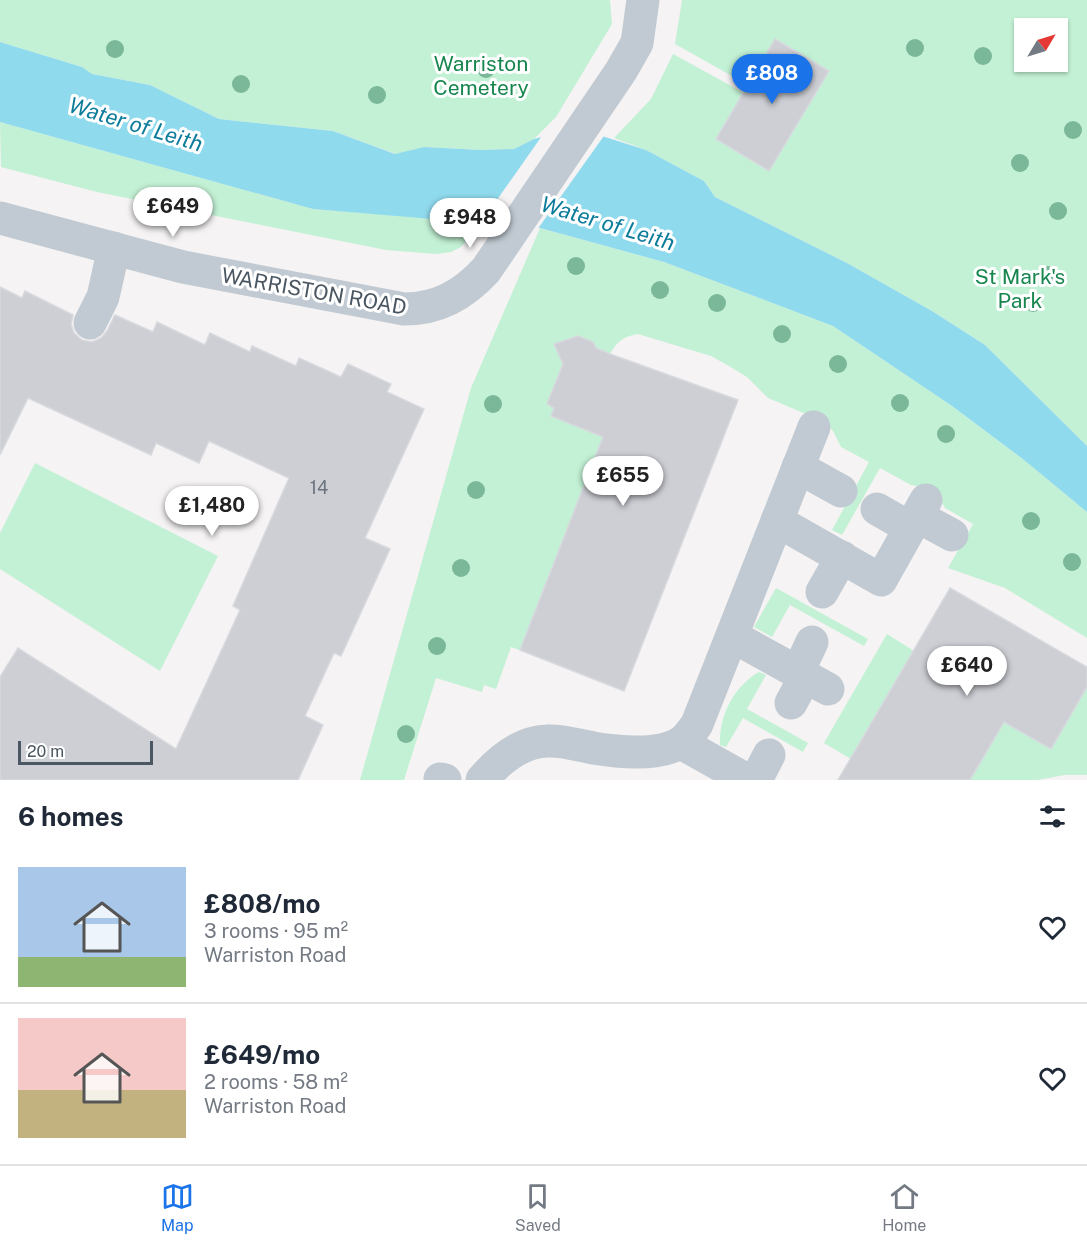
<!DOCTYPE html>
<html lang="en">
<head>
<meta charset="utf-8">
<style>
	:root { --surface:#fff; --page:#f2f2f3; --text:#1f2937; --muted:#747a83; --line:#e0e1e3; --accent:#1a73e8 }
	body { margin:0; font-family:"Public Sans",sans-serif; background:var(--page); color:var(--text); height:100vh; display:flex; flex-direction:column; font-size:22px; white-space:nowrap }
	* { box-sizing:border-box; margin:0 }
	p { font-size:20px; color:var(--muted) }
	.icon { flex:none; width:33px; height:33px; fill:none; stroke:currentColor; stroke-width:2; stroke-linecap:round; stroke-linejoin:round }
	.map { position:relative; height:780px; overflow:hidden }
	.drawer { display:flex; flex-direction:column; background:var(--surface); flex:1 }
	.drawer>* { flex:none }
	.needle { width:39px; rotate:52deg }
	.buttons { position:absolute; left:1014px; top:18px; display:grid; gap:12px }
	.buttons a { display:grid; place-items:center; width:54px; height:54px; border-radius:0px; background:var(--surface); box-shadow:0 2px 4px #0004; font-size:30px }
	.scale { position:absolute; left:18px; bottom:15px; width:135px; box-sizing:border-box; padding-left:6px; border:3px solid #4a5661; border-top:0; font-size:16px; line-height:21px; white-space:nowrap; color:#4a5661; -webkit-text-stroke:4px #fff; paint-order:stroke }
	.price { position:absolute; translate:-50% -51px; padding:0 14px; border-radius:21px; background:#fff; color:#222; font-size:20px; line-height:39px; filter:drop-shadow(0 2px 3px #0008) }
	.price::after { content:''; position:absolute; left:50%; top:36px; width:18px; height:14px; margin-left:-9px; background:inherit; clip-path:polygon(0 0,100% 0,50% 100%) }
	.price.active { background:var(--accent); color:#fff }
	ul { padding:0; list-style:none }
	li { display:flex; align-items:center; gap:18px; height:150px; padding:0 18px }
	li+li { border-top:2px solid var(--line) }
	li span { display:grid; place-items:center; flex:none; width:168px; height:120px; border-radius:0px; color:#555 }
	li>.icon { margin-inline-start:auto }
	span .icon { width:72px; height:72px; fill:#fffc; stroke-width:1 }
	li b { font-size:26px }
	h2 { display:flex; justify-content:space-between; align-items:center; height:72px; padding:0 18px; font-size:26px }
	.tabs { display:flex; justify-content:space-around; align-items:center; height:84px; border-top:2px solid var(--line); background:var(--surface); font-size:16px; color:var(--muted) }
	.tabs a { display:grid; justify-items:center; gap:3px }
	.tabs .active { color:var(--accent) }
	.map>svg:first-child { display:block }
	.green { fill:#c3f1d5; fill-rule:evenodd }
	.water { fill:#90daee }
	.pier { fill:#f5f3f3 }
	.building { fill:#cdcfd5; stroke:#d7d9de; stroke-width:1.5 }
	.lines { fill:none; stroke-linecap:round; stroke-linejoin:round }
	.minor { stroke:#c1cad2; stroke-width:33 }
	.tree { fill:#7bb799 }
	.labels { text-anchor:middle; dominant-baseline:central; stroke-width:6; stroke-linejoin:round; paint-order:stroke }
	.number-label { font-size:18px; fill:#6b747e }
	.park-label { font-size:21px; fill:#17864f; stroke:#fff }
	.street-label { font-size:21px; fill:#4a5661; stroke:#fff }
	.water-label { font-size:22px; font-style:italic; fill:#0c7c9b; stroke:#fff }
</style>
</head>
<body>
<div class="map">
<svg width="1087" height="780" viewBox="0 0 1087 780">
	<rect width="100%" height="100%" fill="#f5f3f3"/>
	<!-- green -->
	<g class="green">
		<path d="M0,0H610L612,24L556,117L534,139L514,149L481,150L424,147L396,154L333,131L219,119L150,85L92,74L82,67L0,42Z"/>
		<path d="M682,0H1087V446L985,345L932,311L847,263L715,197L704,181L646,150L614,138L651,99L673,54L744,93L716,139L769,170L829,71L776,39L748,85L675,44ZM1024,28H1058V62H1024Z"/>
		<path d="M0,122L313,209L482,222L461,247L451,252L436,254L386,250L97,192L1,167Z"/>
		<path d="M540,228L664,262L833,326L952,406L1024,460L1087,512V638L1005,588L948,568L973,524L945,508L938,496L927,488L911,485L880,468L842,535L832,530L869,462L841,447L833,431L825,422L768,398L747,377L729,366L711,356L638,334C624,336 617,341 610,354L596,348L593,342L578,336L564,341L563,364L547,404L554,408L551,416L603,437L520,650L511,647L496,689L484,685L482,692L436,678L404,780H360L471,388Z"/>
		<path d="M35,463L218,556L160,671L0,569V533Z"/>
		<path d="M776,588L868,639L864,646L790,605L772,637L754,627Z"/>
		<path d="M887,634L914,651L851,759L824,743Z"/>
		<path d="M759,672L766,675L747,709L808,743L803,752L743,718L726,747L720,745C719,716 733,687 759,672Z"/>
		<path d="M1087,687V775H1064L1038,780H970L1004,722Z"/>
	</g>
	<!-- water -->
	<path class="water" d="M0,42L82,67L92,74L150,85L219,119L333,131L395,154L424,147L481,150L514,149L534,139L577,128L646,150L704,181L715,197L847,263L932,311L985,345L1087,446V512L1024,460L952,406L833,326L664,262L540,228L313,209L0,122Z"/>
	<!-- pier -->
	<path class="pier" d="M577,125L606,133L537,230L480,224L544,133Z"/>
	<!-- building -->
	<g class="building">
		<path d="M775,39L829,71L769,171L716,139Z"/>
		<path d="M0,287L22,298L25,291L73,315L71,324L74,333L82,340L92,342L101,338L107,331L115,315L153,332L157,322L205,345L210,333L250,352L252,346L296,366L299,358L341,377L348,364L391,384L387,392L424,409L365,538L390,549L341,656L334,653L305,716L323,725L298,780H0V677L18,648L176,749L240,610L233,606L289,478L209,441L199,463L156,443L151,455L28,398L0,455Z"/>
		<path d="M578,336L593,342L596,348L610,354L738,400L624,691L520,650L603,437L551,416L554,408L547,404L563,364L554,344Z"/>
		<path d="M950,588L1087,667V687L1051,749L1004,722L970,780H838Z"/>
	</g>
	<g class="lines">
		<!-- minor -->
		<g class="minor">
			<path d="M0,218L183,267L404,309C438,309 463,295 486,270L621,71L637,43L643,0"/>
			<path d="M90,323L103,297L114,248"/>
			<path d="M798,467L841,491"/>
			<path d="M877,509L910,528"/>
			<path d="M917,516L952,535"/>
			<path d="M777,521L881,580L926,500"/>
			<path d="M822,592L842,557"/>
			<path d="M732,636L828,689"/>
			<path d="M798,672L812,642"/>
			<path d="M791,703L805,677"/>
			<path d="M681,743L747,780"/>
			<path d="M440,779L445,780"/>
			<path d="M482,780C498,761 521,742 547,741C562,740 578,745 593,748C617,752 661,757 683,741C689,736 693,730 697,724L814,427"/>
			<path d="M756,780L769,755"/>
		</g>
	</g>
	<!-- trees -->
	<g class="tree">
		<circle cx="915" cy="48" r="9"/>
		<circle cx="115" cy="49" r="9"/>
		<circle cx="983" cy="56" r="9"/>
		<circle cx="486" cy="69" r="9"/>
		<circle cx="241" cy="84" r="9"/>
		<circle cx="377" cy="95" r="9"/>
		<circle cx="1073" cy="130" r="9"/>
		<circle cx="1020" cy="163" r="9"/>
		<circle cx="1058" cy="211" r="9"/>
		<circle cx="576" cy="266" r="9"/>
		<circle cx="1048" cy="275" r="9"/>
		<circle cx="660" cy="290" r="9"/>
		<circle cx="717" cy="303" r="9"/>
		<circle cx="1033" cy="303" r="9"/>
		<circle cx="782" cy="334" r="9"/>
		<circle cx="838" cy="364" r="9"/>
		<circle cx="900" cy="403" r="9"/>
		<circle cx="493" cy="404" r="9"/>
		<circle cx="946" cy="434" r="9"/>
		<circle cx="476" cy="490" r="9"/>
		<circle cx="1031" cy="521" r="9"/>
		<circle cx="1072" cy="562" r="9"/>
		<circle cx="461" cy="568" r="9"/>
		<circle cx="437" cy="646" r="9"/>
		<circle cx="406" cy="734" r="9"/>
	</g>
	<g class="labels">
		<!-- number labels -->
		<g class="number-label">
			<text x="319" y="487">14</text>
		</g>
		<!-- park labels -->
		<g class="park-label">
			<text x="481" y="63">Warriston<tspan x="481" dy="24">Cemetery</tspan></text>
			<text x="1020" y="276">St Mark's<tspan x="1020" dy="24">Park</tspan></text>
		</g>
		<!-- street labels -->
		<g class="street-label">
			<text transform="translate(314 291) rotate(10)">WARRISTON ROAD</text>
		</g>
		<!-- water labels -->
		<g class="water-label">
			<text transform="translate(136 124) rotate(17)">Water of Leith</text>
			<text transform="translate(608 223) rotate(17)">Water of Leith</text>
		</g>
	</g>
</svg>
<div class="buttons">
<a><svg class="needle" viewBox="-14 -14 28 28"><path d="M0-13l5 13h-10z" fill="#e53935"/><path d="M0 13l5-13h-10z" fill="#747a83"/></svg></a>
</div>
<div class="scale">20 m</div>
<b class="price active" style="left:772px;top:105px">£808</b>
<b class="price" style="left:173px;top:238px">£649</b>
<b class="price" style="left:470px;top:249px">£948</b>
<b class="price" style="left:623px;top:507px">£655</b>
<b class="price" style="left:212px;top:537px">£1,480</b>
<b class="price" style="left:967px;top:697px">£640</b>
</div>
<section class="drawer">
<h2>6 homes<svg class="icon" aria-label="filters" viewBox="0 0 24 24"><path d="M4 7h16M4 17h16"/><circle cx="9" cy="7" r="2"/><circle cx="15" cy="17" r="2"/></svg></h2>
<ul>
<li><span style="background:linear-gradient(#a9c7e8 75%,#8fb573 0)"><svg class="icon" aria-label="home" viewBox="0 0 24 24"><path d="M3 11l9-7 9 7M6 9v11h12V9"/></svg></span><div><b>£808/mo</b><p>3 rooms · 95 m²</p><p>Warriston Road</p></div><svg class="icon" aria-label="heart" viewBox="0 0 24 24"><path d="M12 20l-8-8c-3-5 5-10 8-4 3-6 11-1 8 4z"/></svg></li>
<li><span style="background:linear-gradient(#f6c9c9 60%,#c2b280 0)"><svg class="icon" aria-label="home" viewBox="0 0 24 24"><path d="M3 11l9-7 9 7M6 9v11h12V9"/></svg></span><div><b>£649/mo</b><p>2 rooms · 58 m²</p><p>Warriston Road</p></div><svg class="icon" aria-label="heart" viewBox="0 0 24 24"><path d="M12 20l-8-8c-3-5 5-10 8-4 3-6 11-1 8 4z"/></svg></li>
</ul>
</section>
<nav class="tabs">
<a class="active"><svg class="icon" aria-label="map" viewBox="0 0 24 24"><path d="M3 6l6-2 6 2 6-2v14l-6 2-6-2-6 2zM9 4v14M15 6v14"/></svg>Map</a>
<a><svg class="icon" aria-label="saved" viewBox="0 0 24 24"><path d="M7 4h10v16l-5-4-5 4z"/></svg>Saved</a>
<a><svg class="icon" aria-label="home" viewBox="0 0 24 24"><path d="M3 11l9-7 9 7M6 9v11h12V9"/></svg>Home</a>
</nav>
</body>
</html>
